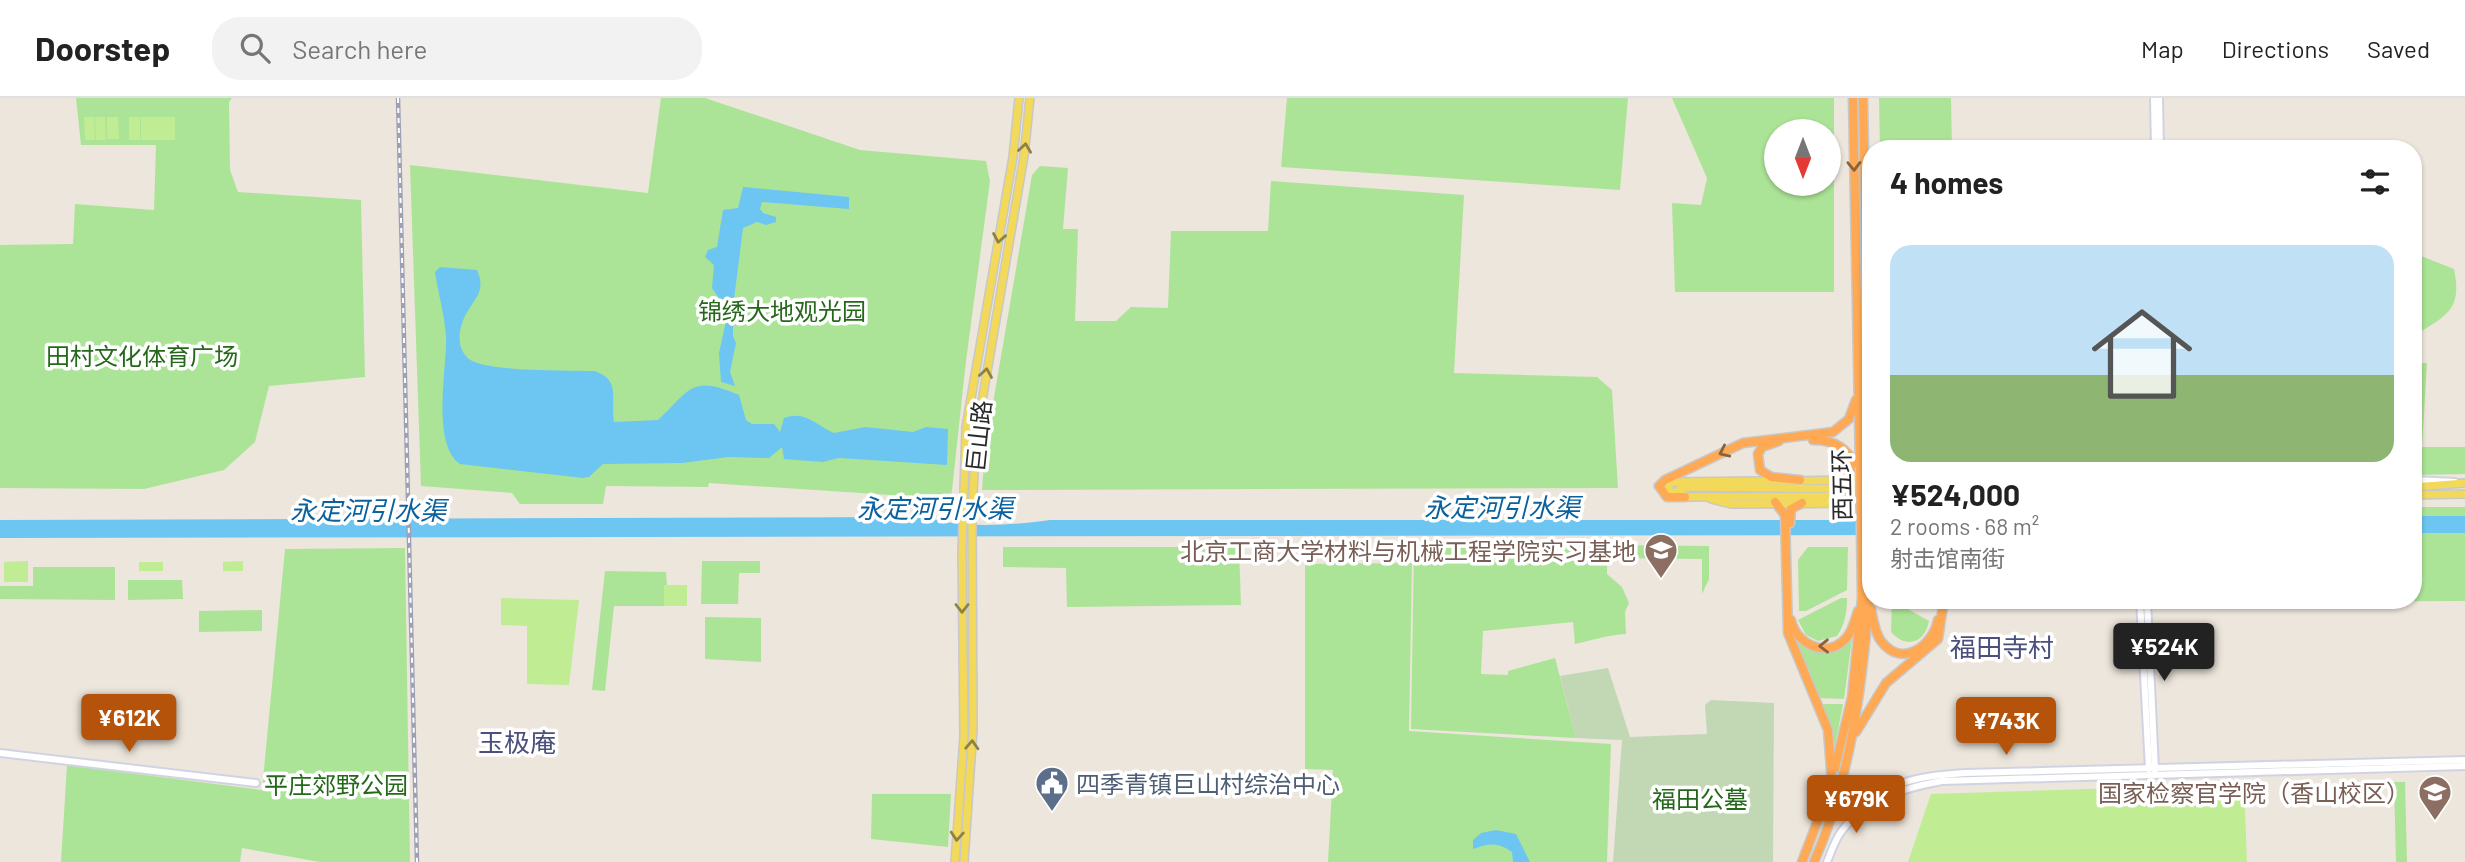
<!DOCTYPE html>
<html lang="en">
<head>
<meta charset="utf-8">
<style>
	:root { --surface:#fff; --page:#f2f2f2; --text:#222; --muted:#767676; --line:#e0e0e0; --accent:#b45309 }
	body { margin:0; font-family:Barlow,"Noto Sans SC",sans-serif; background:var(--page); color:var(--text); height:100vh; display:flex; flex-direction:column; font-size:26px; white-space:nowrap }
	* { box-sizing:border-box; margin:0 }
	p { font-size:23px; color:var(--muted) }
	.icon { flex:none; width:38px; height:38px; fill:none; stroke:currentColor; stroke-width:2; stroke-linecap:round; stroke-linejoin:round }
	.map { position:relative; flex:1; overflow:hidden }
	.panel { position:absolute; left:1862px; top:42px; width:560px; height:469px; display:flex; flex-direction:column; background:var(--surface); border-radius:28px; box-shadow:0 2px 5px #0004 }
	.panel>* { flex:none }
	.needle { width:46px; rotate:180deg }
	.tools { position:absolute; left:1764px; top:21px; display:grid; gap:14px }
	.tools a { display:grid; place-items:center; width:77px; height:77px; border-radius:50%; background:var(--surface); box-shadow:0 2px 5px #0004; font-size:35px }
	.price { position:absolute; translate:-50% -60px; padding:0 16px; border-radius:7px; background:var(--accent); color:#fff; font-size:23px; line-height:46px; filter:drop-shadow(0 2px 4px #0008) }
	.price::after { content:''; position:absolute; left:50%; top:42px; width:21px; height:16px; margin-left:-10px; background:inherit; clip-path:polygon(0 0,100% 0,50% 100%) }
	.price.on { background:#222; color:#fff }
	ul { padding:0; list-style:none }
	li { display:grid; align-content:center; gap:14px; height:371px; padding:0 28px }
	li span { display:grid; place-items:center; height:217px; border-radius:21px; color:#555 }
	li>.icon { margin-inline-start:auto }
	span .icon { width:126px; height:126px; fill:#fffc; stroke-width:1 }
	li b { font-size:30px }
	h2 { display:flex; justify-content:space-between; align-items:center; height:84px; padding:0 28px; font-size:30px }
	header { display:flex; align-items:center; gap:42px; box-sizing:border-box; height:98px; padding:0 35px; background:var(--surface); border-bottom:2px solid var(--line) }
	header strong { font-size:33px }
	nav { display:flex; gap:38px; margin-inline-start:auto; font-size:24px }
	.search { width:490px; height:63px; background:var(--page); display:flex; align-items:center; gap:18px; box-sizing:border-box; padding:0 24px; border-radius:28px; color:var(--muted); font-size:26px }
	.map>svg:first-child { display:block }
	.green { fill:#ace497; fill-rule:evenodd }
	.cemetery { fill:#c2d7b3 }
	.pitch { fill:#c0ec93 }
	.water { fill:#6dc5f1 }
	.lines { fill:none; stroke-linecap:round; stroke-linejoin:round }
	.secondary-casing { stroke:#d1d3e3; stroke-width:10 }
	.primary-casing { stroke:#c8c8c8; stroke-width:10 }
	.highway-casing { stroke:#c8c8c8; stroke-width:11 }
	.secondary { stroke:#fff; stroke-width:6 }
	.primary { stroke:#f3d95a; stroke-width:7 }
	.highway { stroke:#ffa954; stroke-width:8 }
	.rail-casing { stroke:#9ea0b5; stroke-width:4.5 }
	.rail { stroke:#fff; stroke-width:2; stroke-dasharray:5; stroke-linecap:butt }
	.highway-bridge-casing { stroke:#c8c8c8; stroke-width:11; stroke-linecap:butt }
	.highway-bridge { stroke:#ffa954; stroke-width:8 }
	.oneway { stroke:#8e8242 }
	.oneway2 { stroke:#8a633d }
	.labels { text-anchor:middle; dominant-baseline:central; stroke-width:7; stroke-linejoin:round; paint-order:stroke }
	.park-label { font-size:24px; fill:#246919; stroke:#fff }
	.street-label { font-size:24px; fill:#2a2a2a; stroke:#fff }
	.education-label { font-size:24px; fill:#785e54; stroke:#fff; text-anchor:end }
	.service-label { font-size:24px; fill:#4e5e75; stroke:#fff; text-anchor:start }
	.water-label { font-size:26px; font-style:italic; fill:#0b629e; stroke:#fff }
	.neighbourhood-label { font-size:26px; fill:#4a4f7c; stroke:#fff }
</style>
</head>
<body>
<header>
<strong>Doorstep</strong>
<div class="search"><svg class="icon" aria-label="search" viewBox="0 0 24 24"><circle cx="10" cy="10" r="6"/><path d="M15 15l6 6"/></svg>Search here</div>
<nav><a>Map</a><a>Directions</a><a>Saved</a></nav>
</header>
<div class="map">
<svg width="2465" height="764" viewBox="0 0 2465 764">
	<rect width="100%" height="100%" fill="#ede6dc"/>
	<!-- green -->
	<g class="green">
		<path d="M76,0H232L229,4L230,72L238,94L361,102L365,279L269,288L255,344L224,372L144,391L0,390V147L73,146L75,106L154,112L156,47H81Z"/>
		<path d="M661,0H705L860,52L986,63L990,83L966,263L951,401L709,385L708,389L606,388L603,406H520L512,395L421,388L410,67L648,95Z"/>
		<path d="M1287,0H1628L1620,92L1281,69Z"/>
		<path d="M1672,0H1834V194H1675L1672,105L1701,107L1707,80ZM1776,33H1829V86H1776Z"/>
		<path d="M1879,0H1951L1952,51H1880Z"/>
		<path d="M1040,68L1068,70L1063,131H1078L1075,223H1116L1131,209L1168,210L1171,133H1268L1271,83L1464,97L1454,275L1597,279L1612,292L1618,390L982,392L985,352L1032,77Z"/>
		<path d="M2421,158L2454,171C2463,214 2445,217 2413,239V160Z"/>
		<path d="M2413,265H2427L2422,349H2465V376L2413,377Z"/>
		<path d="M2413,409H2465V503L2215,504L2413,502Z"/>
		<path d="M1414,447H1607V476L1622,489L1629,505L1625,514L1626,536C1607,537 1593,542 1575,546L1573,524L1483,533L1481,576L1508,577V573L1555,560L1576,640L1411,631Z"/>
		<path d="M1615,447L1709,448V481L1702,496V461L1612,460Z"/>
		<path d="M1003,449H1239L1241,507L1067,509L1066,470L1003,469Z"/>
		<path d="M1808,449H1848L1847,492L1806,513H1799L1798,462Z"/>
		<path d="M405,450L410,764H320L242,750L240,764H61L67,667L262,692L285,451Z"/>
		<path d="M702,463H760V475H739L738,506H701Z"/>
		<path d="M1412,465L1409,633L1611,646L1607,764H1328L1333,672L1305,671V466Z"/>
		<path d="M33,469H115V502L0,501V488H33Z"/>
		<path d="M605,473L666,474L667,487H664V508H614L605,593L592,592Z"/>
		<path d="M128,482H182L183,501L128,502Z"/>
		<path d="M1841,500H1847C1847,514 1845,526 1837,538L1818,543L1806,537L1798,522Z"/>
		<path d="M1892,502L1929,523C1925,545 1906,551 1891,534Z"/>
		<rect x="1957" y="502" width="178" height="6"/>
		<path d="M262,512V533L199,534V513Z"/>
		<path d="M705,519L761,520V564L705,561Z"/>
		<path d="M1852,541L1844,601L1818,600L1794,543L1810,552L1825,554Z"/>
		<path d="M1820,606H1843L1835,648Z"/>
		<path d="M2394,684H2405L2407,764H2396Z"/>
		<path d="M872,696H951L948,749L871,741Z"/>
	</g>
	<!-- cemetery -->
	<path class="cemetery" d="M1608,570L1630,639L1707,636L1705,607L1711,602L1774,605L1773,764H1613L1622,642L1576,640L1560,578Z"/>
	<!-- pitch -->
	<g class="pitch">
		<path d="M84,19H94L95,42H85Z"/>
		<path d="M95,19H105L106,42H96Z"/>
		<path d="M107,19H118L119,41H107Z"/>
		<rect x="129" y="19" width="11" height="23"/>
		<rect x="141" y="19" width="34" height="23"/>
		<path d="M28,463V484H4V464Z"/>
		<path d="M243,463V473H223V464Z"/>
		<rect x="139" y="464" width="24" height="9"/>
		<rect x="664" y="487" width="23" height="21"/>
		<path d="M501,500L579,502L569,587L527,586V528L501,527Z"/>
		<path d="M2244,686L2247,764H1908L1931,696Z"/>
	</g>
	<!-- water -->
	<g class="water">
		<path d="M743,89L849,99V111L762,104L760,111L763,115L776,119V124L766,127L757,124L743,130L733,209V238L736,245L730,274L735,288L721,284L719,255L728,214L712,190L714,167L705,159L708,152L717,149L723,112L738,110Z"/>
		<path d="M440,169L477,172C486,192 476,199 466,216C459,229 455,250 469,261C485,274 569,272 594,273C622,282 610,300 614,324L658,322C690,292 691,276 739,297L746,322L752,326H774L780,334L784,320C805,312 816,327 834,335L865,329L913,334L926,329L948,331L947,367L839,360L823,364L784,361L782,349L769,360L729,359L682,365L603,366L589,379L583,380L460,366C431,346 447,271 446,239C445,218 438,195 435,174Z"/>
		<rect x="2413" y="418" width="52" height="17"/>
		<path d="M927,419C957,431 1018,427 1050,422H1871V437L0,440V422Z"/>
		<path d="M1496,732L1516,736L1530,764H1513L1512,754C1498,744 1489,745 1473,751V742L1481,735Z"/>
	</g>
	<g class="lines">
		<defs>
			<g id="secondary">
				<path d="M2154,0L2155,51"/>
				<path d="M2159,0L2160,51"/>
				<path d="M2413,382L2455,384"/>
				<path d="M2140,502L2149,671"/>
				<path d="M2147,502L2155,672"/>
				<path d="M0,655L256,685"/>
				<path d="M1877,702C1896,679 1938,677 1965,675L2465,662"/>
				<path d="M1827,764C1831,754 1835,742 1841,734C1863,702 1907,689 1942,683L2465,668"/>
			</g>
			<g id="primary">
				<path d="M1863,382L1673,384L1668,387L1670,393L1685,399L1871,398"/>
				<path d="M2413,389L2465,385"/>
				<path d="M2413,397L2465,396"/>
				<path d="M1685,398L1679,392L1681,389L1871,391"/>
				<path d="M1711,401L1731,406L1863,405"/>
				<path d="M955,764L964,638L962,455L966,329L1013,59L1019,0"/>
				<path d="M964,764L973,631L972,415L976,338L1024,58L1030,0"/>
			</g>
			<g id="highway">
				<path d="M1853,0L1860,369"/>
				<path d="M1863,0L1870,369"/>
				<path d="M1813,342C1835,342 1848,350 1857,371"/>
				<path d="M1779,343L1762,349L1758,356L1760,372L1771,379L1800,382"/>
				<path d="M1685,399H1667L1659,388L1665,382L1743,345L1833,334L1849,321L1856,302"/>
				<path d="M1775,404L1785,417L1788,535L1828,632L1832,685"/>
				<path d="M1790,425L1791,411L1802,405"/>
				<path d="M1871,511C1873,522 1875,535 1881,543C1902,571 1933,548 1938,522"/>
				<path d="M1791,522C1796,547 1829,562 1847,539C1853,532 1855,522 1858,513"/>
				<path d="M1856,634L1886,585L1938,541L1944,502"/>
				<path d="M1835,670L1852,599L1862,500"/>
				<path d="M1802,764L1833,683"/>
				<path d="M1814,764C1850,682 1862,590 1869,502"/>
			</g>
		</defs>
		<!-- secondary casing -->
		<use href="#secondary" class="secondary-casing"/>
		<!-- primary casing -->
		<use href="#primary" class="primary-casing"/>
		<!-- highway casing -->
		<use href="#highway" class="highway-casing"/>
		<!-- secondary -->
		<use href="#secondary" class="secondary"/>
		<!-- primary -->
		<use href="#primary" class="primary"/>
		<!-- highway -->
		<use href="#highway" class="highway"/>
		<defs>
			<path id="rail" d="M398,0L417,764"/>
		</defs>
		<!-- rail casing -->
		<use href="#rail" class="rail-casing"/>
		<!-- rail -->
		<use href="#rail" class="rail"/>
		<defs>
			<g id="highway-bridge">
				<path d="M1860,369L1862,500"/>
				<path d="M1869,502L1870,369"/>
			</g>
		</defs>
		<!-- highway-bridge casing -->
		<use href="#highway-bridge" class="highway-bridge-casing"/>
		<!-- highway-bridge -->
		<use href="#highway-bridge" class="highway-bridge"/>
	</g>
	<!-- one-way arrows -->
	<defs><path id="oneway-chevron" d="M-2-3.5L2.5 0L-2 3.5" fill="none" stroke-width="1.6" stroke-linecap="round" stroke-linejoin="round" transform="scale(1.75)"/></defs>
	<g class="oneway">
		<use href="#oneway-chevron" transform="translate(1025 50) rotate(-82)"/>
		<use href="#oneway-chevron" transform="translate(999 140) rotate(100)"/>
		<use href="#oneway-chevron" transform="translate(986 275) rotate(-81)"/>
		<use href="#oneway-chevron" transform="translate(962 510) rotate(90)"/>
		<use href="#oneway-chevron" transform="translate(972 647) rotate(-87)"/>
		<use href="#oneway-chevron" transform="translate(957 738) rotate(94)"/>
	</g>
	<g class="oneway2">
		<use href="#oneway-chevron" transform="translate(1854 68) rotate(89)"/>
		<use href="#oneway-chevron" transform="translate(1724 354) rotate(155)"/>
		<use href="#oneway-chevron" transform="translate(1824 548) rotate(179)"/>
	</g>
	<!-- icons -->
	<defs>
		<symbol id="university-pin" viewBox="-11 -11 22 30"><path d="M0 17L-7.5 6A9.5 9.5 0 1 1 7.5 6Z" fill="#8d6e63" stroke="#fff"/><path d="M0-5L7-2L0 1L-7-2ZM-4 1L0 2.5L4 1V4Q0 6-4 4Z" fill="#fff"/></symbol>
		<symbol id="civic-pin" viewBox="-11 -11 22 30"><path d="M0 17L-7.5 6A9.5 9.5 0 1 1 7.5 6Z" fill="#5c6f8a" stroke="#fff"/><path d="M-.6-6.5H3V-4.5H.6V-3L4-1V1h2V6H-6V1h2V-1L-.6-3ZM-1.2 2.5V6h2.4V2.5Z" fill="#fff"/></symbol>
	</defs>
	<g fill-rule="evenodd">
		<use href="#university-pin" x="1642" y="433" width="38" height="52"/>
		<use href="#civic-pin" x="1033" y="666" width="38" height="52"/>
		<use href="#university-pin" x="2416" y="675" width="38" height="52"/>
	</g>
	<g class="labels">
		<!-- park labels -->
		<g class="park-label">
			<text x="782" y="212">锦绣大地观光园</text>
			<text x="142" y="257">田村文化体育广场</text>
			<text x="336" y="686">平庄郊野公园</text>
			<text x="1700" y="700">福田公墓</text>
		</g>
		<!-- street labels -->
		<g class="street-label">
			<text transform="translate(978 338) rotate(-84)">巨山路</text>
			<text transform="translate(1841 387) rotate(-91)">西五环</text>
		</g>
		<!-- education labels -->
		<g class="education-label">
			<text x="1636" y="452">北京工商大学材料与机械工程学院实习基地</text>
			<text x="2410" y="694">国家检察官学院（香山校区）</text>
		</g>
		<!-- service labels -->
		<g class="service-label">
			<text x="1076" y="685">四季青镇巨山村综治中心</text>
		</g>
		<!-- water labels -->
		<g class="water-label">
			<text x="1502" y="408">永定河引水渠</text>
			<text x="935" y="409">永定河引水渠</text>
			<text x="368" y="411">永定河引水渠</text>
		</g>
		<!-- neighbourhood labels -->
		<g class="neighbourhood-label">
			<text x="2002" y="548">福田寺村</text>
			<text x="517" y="643">玉极庵</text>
		</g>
	</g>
</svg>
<div class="tools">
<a><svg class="needle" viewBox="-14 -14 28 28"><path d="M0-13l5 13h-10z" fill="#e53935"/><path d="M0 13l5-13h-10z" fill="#767676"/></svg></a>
</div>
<b class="price on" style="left:2164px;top:585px">¥524K</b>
<b class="price" style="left:129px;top:656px">¥612K</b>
<b class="price" style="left:2006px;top:659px">¥743K</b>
<b class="price" style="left:1856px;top:737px">¥679K</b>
<section class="panel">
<h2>4 homes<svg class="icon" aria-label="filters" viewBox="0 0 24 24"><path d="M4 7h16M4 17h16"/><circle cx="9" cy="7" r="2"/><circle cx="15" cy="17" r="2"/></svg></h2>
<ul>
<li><span style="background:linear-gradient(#bfe0f5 60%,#8fb573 0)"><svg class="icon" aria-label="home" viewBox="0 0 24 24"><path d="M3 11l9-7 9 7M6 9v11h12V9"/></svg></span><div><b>¥524,000</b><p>2 rooms · 68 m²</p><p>射击馆南街</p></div></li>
</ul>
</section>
</div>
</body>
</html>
